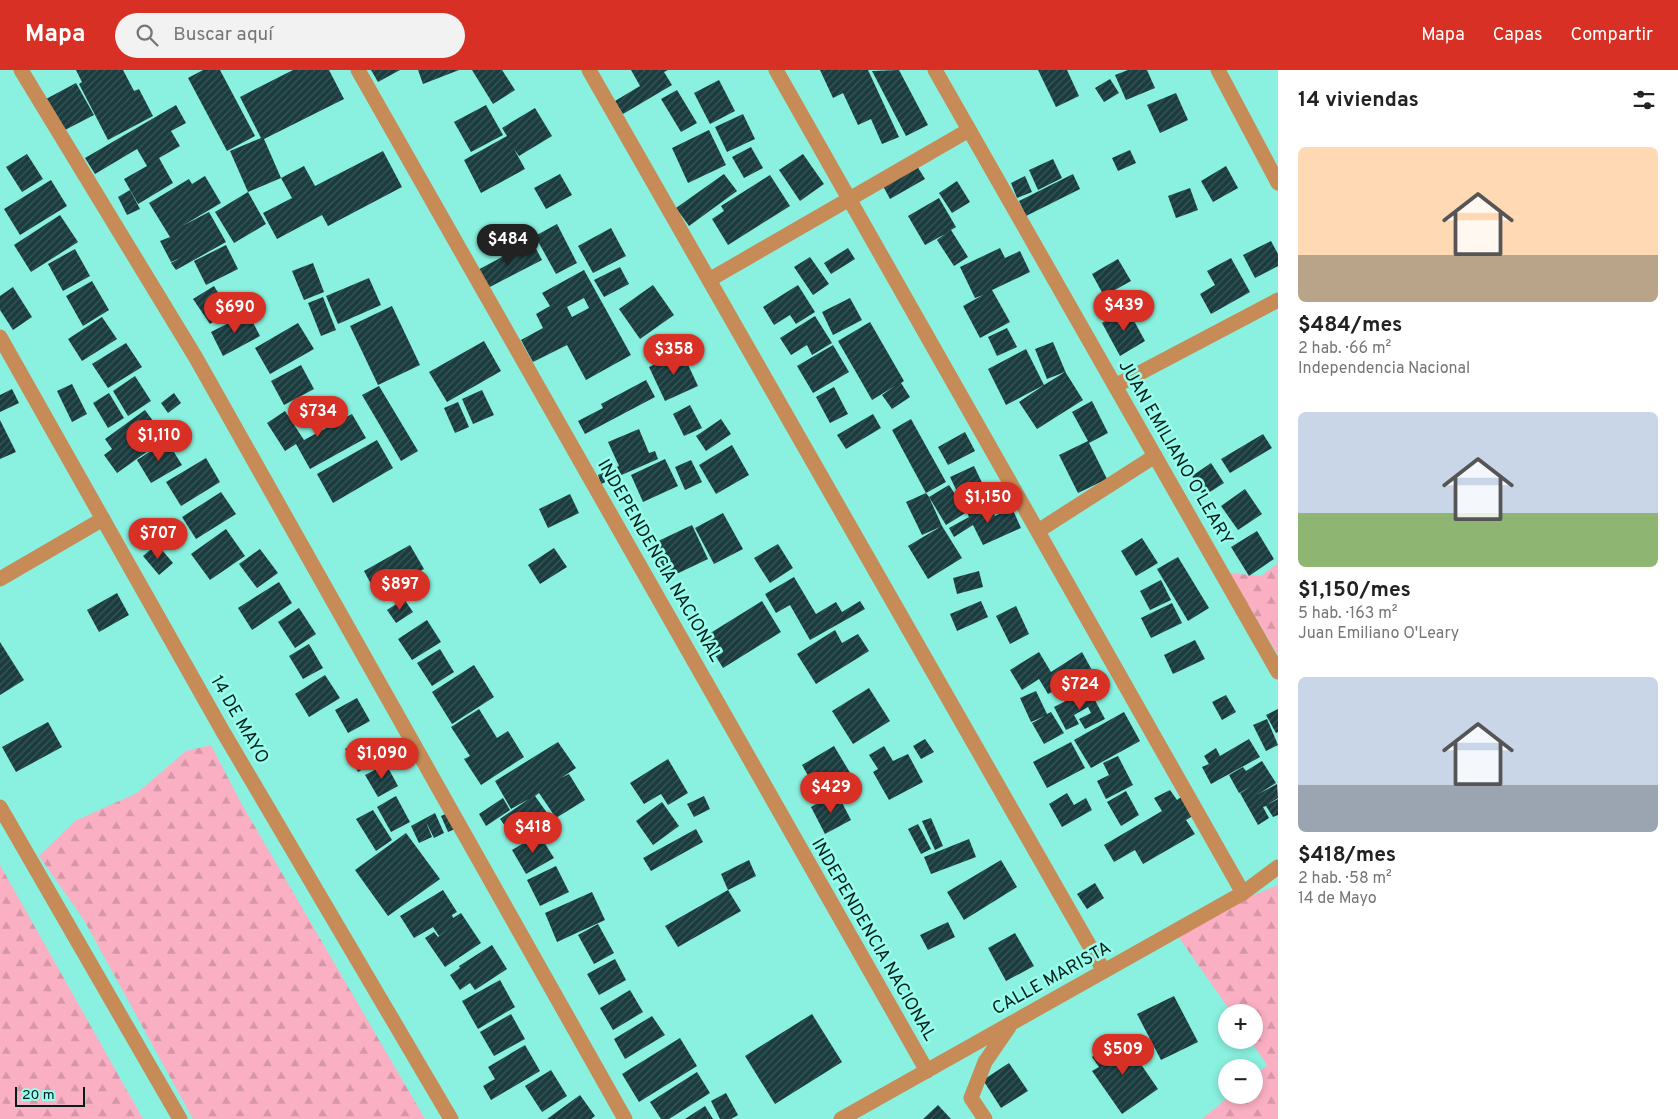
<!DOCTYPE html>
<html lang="es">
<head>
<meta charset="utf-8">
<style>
	:root { --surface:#fff; --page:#f2f2f2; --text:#222; --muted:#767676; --accent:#d93025 }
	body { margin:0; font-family:Overpass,sans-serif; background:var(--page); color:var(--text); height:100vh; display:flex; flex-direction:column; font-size:19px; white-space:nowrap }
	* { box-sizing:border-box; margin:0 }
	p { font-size:16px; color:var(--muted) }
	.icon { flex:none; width:28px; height:28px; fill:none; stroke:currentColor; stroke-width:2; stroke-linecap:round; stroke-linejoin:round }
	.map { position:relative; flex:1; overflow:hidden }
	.details { display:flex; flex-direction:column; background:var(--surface); width:400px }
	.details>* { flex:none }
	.fabs { position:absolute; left:1218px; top:934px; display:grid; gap:10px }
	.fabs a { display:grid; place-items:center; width:45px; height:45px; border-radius:50%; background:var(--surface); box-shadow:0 2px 8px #0003; font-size:25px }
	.scale { position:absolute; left:15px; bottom:12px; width:70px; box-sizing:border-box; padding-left:5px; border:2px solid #00201c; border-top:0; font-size:14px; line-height:18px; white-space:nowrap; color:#00201c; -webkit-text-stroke:4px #98fdec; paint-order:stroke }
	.price { position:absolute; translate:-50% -42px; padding:0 11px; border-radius:18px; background:var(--accent); color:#fff; font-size:16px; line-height:32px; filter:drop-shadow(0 1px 2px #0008) }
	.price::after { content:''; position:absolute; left:50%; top:30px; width:15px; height:11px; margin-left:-8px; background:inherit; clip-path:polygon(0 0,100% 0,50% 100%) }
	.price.current { background:#222; color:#fff }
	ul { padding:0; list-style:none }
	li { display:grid; align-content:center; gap:10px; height:265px; padding:0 20px }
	li span { display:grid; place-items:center; height:155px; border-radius:8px; color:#555 }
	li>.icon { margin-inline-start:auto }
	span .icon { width:90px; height:90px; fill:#fffc; stroke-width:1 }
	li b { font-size:21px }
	h2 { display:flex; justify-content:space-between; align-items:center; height:60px; padding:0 20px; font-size:21px }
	header { display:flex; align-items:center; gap:30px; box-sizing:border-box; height:70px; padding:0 25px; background:var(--accent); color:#fff }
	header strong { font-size:24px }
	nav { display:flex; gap:28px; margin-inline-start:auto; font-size:18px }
	.search { width:350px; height:45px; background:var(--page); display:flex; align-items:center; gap:12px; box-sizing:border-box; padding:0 18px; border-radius:28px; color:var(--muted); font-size:19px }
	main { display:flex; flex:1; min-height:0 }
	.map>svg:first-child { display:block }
	.forest { fill:url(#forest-firs) }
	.building { fill:url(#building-hatch); fill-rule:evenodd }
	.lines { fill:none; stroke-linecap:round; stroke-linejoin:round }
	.minor { stroke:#c68b56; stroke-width:15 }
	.labels { text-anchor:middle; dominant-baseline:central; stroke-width:5; stroke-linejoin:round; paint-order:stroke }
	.street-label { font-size:18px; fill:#00201c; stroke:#98fdec }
</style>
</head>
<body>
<header>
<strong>Mapa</strong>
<div class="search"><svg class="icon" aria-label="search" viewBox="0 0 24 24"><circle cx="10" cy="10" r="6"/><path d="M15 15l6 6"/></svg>Buscar aquí</div>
<nav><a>Mapa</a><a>Capas</a><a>Compartir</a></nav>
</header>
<main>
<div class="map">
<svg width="1278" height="1049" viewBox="0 0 1278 1049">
	<defs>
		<pattern id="forest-firs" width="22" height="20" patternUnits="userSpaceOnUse" patternTransform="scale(1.25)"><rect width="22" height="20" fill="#fbafc3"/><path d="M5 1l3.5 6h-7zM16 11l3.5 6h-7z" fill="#d596a7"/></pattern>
		<pattern id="building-hatch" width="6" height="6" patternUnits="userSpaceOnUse" patternTransform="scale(1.25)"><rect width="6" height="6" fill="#1b3c3f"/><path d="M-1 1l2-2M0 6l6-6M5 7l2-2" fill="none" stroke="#395658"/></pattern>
	</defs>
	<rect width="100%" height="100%" fill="#8af0df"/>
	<!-- forest -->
	<g class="forest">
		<path d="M1278,493V585L1229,503L1261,506Z"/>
		<path d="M211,675L241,733L425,1049H193L84,850L39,786L75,751L137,723L186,681Z"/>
		<path d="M0,795L143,1049H0Z"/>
		<path d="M1278,815V1049H1202L1231,1025H1254V1006L1267,995L1250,970H1254V942H1231L1173,859Z"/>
	</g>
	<!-- building -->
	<g class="building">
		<path d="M76,0H123L134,21L139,19L153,46L108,70L79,14L82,12Z"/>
		<path d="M203,0H220L255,66L227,81L188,8Z"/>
		<path d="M293,0H329L344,29L264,69L281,108L248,122L266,154L234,173L215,142L248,122L230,81L261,68L240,27Z"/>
		<path d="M371,0H400L378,12Z"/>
		<path d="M418,0H459L423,14Z"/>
		<path d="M472,0H502L515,20L493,34Z"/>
		<path d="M631,0H668L664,2L672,15L623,44L615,31L640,16Z"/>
		<path d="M820,0H868L899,67L882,74L871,49L858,55L843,23L833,28Z"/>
		<path d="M899,0L928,55L906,66L872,1Z"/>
		<path d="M1038,0H1067L1079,26L1056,37Z"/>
		<path d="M1128,0H1147L1155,18L1126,30L1115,5Z"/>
		<path d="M1110,9L1119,23L1104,32L1095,18Z"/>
		<path d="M719,10L735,41L710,54L694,23Z"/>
		<path d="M76,13L94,45L63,61L46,29Z"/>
		<path d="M677,20L697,53L681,62L661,29Z"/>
		<path d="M1176,23L1188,50L1160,63L1147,35Z"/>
		<path d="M176,35L186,53L171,61L180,76L159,88L173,113L138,134L124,109L147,96L137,79L95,104L85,88Z"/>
		<path d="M486,35L503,65L471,82L454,52Z"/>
		<path d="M535,38L552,66L519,86L514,79L525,99L481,123L464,90L507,66L502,58Z"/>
		<path d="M743,44L755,69L727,82L715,57Z"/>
		<path d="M709,60L726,95L688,113L672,78Z"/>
		<path d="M751,77L763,98L744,108L732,87Z"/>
		<path d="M1130,80L1136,93L1118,101L1112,88Z"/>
		<path d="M383,81L402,117L328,156L322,145L277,169L263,143L292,128L281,108L304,96L315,116Z"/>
		<path d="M27,84L43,109L22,122L6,97Z"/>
		<path d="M803,84L824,114L800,131L779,100Z"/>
		<path d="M1053,89L1062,108L1038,120L1029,100Z"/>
		<path d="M917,96L925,109L890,129L883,116Z"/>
		<path d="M1226,96L1238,118L1213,132L1201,111Z"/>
		<path d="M560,104L572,125L546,139L534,118Z"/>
		<path d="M724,104L737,121L689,156L676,138Z"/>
		<path d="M1073,104L1080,119L1026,146L1019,131Z"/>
		<path d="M770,105L790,136L728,175L712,149L724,141L721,136Z"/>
		<path d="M205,106L221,133L182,156L209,142L226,172L176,200L171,193L180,188L171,192L160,171L170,167L149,133L189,109L192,114Z"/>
		<path d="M1025,106L1032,122L1017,128L1011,113Z"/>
		<path d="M51,110L67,136L20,165L4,139Z"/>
		<path d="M957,111L970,132L952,143L939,123Z"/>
		<path d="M1190,118L1198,140L1176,148L1168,126Z"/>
		<path d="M130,120L140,139L127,145L118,127Z"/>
		<path d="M939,128L956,157L951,160L968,187L954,196L937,170L945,164L925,175L908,146Z"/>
		<path d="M60,145L78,172L31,202L14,175Z"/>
		<path d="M557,154L577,193L556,204L535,166Z"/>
		<path d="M611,158L626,186L593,203L578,176Z"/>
		<path d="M532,171L542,190L484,220L474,202Z"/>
		<path d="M1271,171L1278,184V196L1255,208L1243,185Z"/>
		<path d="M226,175L238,199L206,215L194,191Z"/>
		<path d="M848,178L855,189L831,204L824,193Z"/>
		<path d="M1000,178L1005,188L1020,181L1030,202L992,220L1010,252L980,268L963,236L983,225L975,228L960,197Z"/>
		<path d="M75,179L90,206L63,221L48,194Z"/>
		<path d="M810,187L829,214L813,225L794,197Z"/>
		<path d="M1231,188L1250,222L1211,244L1200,224L1215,215L1207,201Z"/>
		<path d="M1118,189L1131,211L1104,226L1092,204Z"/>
		<path d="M313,193L324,222L304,230L292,201Z"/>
		<path d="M620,197L629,214L604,227L594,210Z"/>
		<path d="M584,200L631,285L586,310L567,275L533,292L521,270L543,258L536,244L550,236L542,223ZM584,228L589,238L572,247L567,237Z"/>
		<path d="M369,208L381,235L338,254L326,226Z"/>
		<path d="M92,211L109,240L83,256L66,226Z"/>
		<path d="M653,215L674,245L640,269L619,239Z"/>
		<path d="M798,215L815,242L796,254L790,245L774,255L763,237Z"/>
		<path d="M214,216L230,242L210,254L193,229Z"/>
		<path d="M13,217L32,247L13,260L0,240V226Z"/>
		<path d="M323,227L336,260L321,266L308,233Z"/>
		<path d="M850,228L862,250L833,265L822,242Z"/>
		<path d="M392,236L420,295L378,315L350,256Z"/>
		<path d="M1127,238L1145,271L1120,286L1102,253Z"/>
		<path d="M248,243L260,266L223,286L211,262Z"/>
		<path d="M815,246L832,273L812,285L807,275L791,285L780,268Z"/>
		<path d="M102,247L117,269L82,291L68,269Z"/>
		<path d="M870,252L904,311L901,313L910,327L892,339L882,325L895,316L872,330L838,271Z"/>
		<path d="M298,253L314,279L270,304L255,278Z"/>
		<path d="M1007,258L1017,277L997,286L988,267Z"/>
		<path d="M484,271L501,301L447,332L429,302Z"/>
		<path d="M1053,272L1066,303L1083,330L1037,359L1019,332L1044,315L1006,335L988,299L1026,279L1044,315L1065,302L1047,309L1035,279Z"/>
		<path d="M126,273L142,297L108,318L92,294Z"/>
		<path d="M833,275L849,302L813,323L797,296Z"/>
		<path d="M682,282L698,316L665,331L649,297Z"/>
		<path d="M301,295L314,319L284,335L271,311Z"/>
		<path d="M135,306L151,331L128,346L113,321Z"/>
		<path d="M646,310L655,327L585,364L578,351L603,338L601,334Z"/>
		<path d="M72,314L87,344L72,352L57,321Z"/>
		<path d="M379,316L418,381L401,391L362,325Z"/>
		<path d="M834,317L848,344L830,353L816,327Z"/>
		<path d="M12,319L19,333L0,342V325Z"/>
		<path d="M482,320L494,345L473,354L462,329Z"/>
		<path d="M109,323L124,348L108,358L93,333Z"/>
		<path d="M174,323L181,333L168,343L161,333Z"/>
		<path d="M1092,331L1108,363L1089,373L1107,409L1078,423L1059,385L1088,371L1072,342Z"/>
		<path d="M458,332L469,357L455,363L444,338Z"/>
		<path d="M690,335L702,358L684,366L673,344Z"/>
		<path d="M145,340L156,355L146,363L155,376L117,403L104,385L112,379L105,369Z"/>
		<path d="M285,341L304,370L352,344L366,368L310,399L296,374L285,381L267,353Z"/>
		<path d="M873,344L881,358L846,379L837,365Z"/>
		<path d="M721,349L731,364L706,381L696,366Z"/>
		<path d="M911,349L946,412L926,423L892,360Z"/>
		<path d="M0,350L16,382L0,389Z"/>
		<path d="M639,359L649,383L655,381L658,389L601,414L598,405L619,396L608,372Z"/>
		<path d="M188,361L192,366L175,379L171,373Z"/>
		<path d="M965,362L975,381L948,395L938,377Z"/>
		<path d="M1263,364L1272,378L1230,403L1221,389Z"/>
		<path d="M377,370L393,398L333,433L317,404Z"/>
		<path d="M167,371L182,395L151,413L137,390Z"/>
		<path d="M732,375L749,405L716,424L699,395Z"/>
		<path d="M206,388L220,412L181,436L166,412Z"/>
		<path d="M665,389L678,416L643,432L631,405Z"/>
		<path d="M691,390L702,412L685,420L675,397Z"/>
		<path d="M1211,393L1224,413L1205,425L1192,406Z"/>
		<path d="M974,396L986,421L962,432L950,407Z"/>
		<path d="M949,415L967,442L946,455L929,427L942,456L962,488L928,509L908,476L940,457L922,465L906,432L926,423L929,427Z"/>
		<path d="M1245,419L1262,444L1238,460L1221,436Z"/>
		<path d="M221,422L236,444L196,469L182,447Z"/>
		<path d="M570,424L579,443L548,458L539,439Z"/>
		<path d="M989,432L995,446L1012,438L1021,458L983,475L973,455L954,467L949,458L969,447L967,442Z"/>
		<path d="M723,443L743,479L714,494L695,458Z"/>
		<path d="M692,455L708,489L668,508L652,474Z"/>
		<path d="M226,459L245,486L210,510L191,484Z"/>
		<path d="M1257,461L1274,489L1249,506L1231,477Z"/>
		<path d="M1142,468L1158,493L1136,506L1121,481Z"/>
		<path d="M157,474L173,493L159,505L143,486Z"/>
		<path d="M778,474L793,498L770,513L754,488Z"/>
		<path d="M410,475L424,499L377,525L364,501Z"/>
		<path d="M554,478L567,497L540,514L528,495Z"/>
		<path d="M260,479L278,503L257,518L239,494Z"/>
		<path d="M1178,487L1209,538L1188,551L1157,499Z"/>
		<path d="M979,501L983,517L957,524L953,508Z"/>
		<path d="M794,507L816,544L836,532L842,542L860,531L865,539L810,570L790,535L776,543L765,524Z"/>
		<path d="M1161,510L1171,530L1150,540L1140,521Z"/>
		<path d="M279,512L292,533L252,560L238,538Z"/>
		<path d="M117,523L129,545L99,562L87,540Z"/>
		<path d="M404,529L413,542L396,553L387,540Z"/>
		<path d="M762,531L781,562L723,598L704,567Z"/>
		<path d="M981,531L988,547L957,561L950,544Z"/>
		<path d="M1172,533L1182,553L1151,568L1141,548Z"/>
		<path d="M1016,536L1029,564L1010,574L996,546Z"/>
		<path d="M299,538L316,564L295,578L278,552Z"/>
		<path d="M427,550L441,572L412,590L398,569Z"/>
		<path d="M835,560L842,573L858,564L869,581L816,614L797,584Z"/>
		<path d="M1195,570L1205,589L1173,604L1164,585Z"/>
		<path d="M0,572L24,610L0,625Z"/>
		<path d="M309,574L323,598L303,609L289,586Z"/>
		<path d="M440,579L454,602L432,616L417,593Z"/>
		<path d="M1039,582L1051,602L1082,582L1093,602L1048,624L1039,609L1022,620L1010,600Z"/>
		<path d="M474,595L494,627L452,654L432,622Z"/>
		<path d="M325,605L340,628L309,647L295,624Z"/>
		<path d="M869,618L890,651L853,674L832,641Z"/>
		<path d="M1089,619L1105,649L1085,659L1079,649L1091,643L1088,637L1074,645L1079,654L1066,660L1054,637Z"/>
		<path d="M1036,621L1047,644L1051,642L1064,663L1044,674L1032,653L1045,646L1031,652L1020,628Z"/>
		<path d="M1226,625L1236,642L1222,650L1212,632Z"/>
		<path d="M357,628L370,651L348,663L335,640Z"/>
		<path d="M479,639L497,668L508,661L524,687L481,715L464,689L470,686L451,657Z"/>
		<path d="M1278,639V662L1276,663L1266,645Z"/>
		<path d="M1124,642L1140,671L1091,698L1074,670Z"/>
		<path d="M1267,649L1278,675L1266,681L1253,655Z"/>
		<path d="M48,652L62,677L16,702L2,677Z"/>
		<path d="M364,668L377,692L358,702L345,679Z"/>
		<path d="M925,669L934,682L921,689L913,676Z"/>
		<path d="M1249,669L1260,687L1211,714L1202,697L1209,694L1204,686L1216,678L1220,686Z"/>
		<path d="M558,672L576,698L561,708L569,704L585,730L556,748L539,723L535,726L550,747L516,771L500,749L529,729L511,739L495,711Z"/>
		<path d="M1071,672L1085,698L1047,718L1033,692Z"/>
		<path d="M834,676L852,706L819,725L802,695Z"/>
		<path d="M884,676L893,691L908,684L923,712L889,730L873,702L878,699L869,685Z"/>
		<path d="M1118,686L1133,715L1106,729L1097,711L1109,705L1103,693Z"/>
		<path d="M668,689L688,723L668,735L661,724L644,734L630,713Z"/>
		<path d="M1262,691L1276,713L1258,724L1277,714L1278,728L1269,734L1278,729V745L1273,747L1266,736L1263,737L1269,748L1258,755L1240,723L1252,716L1239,723L1229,705L1243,697L1246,701Z"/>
		<path d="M386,694L398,716L378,727L365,705Z"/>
		<path d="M1170,720L1177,730L1184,725L1196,744L1186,750L1195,764L1143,794L1135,780L1114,792L1104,775L1162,741L1154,728Z"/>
		<path d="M1126,721L1139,745L1121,756L1107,732Z"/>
		<path d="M837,723L851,750L825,764L811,737Z"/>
		<path d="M1067,723L1074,735L1086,728L1092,740L1062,757L1049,734Z"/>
		<path d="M396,726L410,752L391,762L377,737Z"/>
		<path d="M704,726L710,739L694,747L687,734Z"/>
		<path d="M503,728L510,740L486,756L479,744Z"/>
		<path d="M662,732L679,756L653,775L636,751Z"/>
		<path d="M373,740L392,770L376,781L356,749Z"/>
		<path d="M435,743L444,763L434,768L426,752L432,767L419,773L411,756Z"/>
		<path d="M448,743L455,759L448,762L441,746Z"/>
		<path d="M931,748L943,776L935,780L922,751Z"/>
		<path d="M918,754L931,779L921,784L908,759Z"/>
		<path d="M696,759L703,772L651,801L643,788Z"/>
		<path d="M406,763L440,809L388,846L355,800Z"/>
		<path d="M539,764L554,788L526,804L512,780Z"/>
		<path d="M969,769L976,787L931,804L924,787Z"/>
		<path d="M749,790L756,806L728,820L721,804Z"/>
		<path d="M1001,790L1017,817L964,850L947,822Z"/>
		<path d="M556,796L569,822L540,836L527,810Z"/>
		<path d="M1095,813L1104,828L1087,839L1077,824Z"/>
		<path d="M443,820L457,842L452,845L453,848L461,843L481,873L445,897L425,868L434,862L438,867L457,853L439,866L433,857L414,868L400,846Z"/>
		<path d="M728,820L741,841L678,877L665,856Z"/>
		<path d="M592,822L605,850L557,872L545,843Z"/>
		<path d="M948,852L955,867L928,880L920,865Z"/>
		<path d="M598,854L614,883L594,894L578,865Z"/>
		<path d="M1015,863L1034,896L1006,911L988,878Z"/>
		<path d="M492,875L507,899L475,920L470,913L460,920L450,905L460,898L459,896Z"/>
		<path d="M615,889L626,910L599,925L587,904Z"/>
		<path d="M500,910L515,937L478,959L462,931Z"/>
		<path d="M630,920L643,942L613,960L600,938Z"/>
		<path d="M1174,926L1198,972L1161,990L1137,944Z"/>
		<path d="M511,944L525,969L494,986L480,962Z"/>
		<path d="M812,944L842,992L775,1034L745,986Z"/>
		<path d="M652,946L665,965L625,989L614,969Z"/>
		<path d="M1122,967L1158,1019L1122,1044L1092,1001L1099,997L1092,987Z"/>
		<path d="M680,968L697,996L639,1032L622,1004Z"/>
		<path d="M525,975L540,1001L491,1030L483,1016L495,1009L488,997Z"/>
		<path d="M1009,993L1028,1021L1001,1038L983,1010Z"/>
		<path d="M551,1000L567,1026L542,1042L525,1016Z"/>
		<path d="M697,1002L710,1023L669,1049H661L650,1032Z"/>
		<path d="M726,1023L738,1045L731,1049H720L711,1031Z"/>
		<path d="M580,1025L595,1046L591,1049H547Z"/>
		<path d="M938,1035L951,1049H923Z"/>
		<path d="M705,1036L713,1049H685Z"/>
	</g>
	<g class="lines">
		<!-- minor -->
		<g class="minor">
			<path d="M21,0L196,288L625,1049"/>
			<path d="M358,0L927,1001"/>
			<path d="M589,0L1104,901"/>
			<path d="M776,0L1243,823"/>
			<path d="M935,0L1278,602"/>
			<path d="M1218,0L1278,113"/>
			<path d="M709,210L969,60"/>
			<path d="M0,267L222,660L451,1049"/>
			<path d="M1115,316L1278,230"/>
			<path d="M1038,461L1155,386"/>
			<path d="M0,509L103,449"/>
			<path d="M0,737L180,1049"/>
			<path d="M841,1049L1243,823L1278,797"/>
			<path d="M985,1049L971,1028L985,992L1009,957"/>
		</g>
	</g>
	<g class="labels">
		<!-- street labels -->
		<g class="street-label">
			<text transform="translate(1175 383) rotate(60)">JUAN EMILIANO O'LEARY</text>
			<text transform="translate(659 491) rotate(60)">INDEPENDENCIA NACIONAL</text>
			<text transform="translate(239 650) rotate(60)">14 DE MAYO</text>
			<text transform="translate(873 870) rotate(60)">INDEPENDENCIA NACIONAL</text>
			<text transform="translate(1052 909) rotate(-29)">CALLE MARISTA</text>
		</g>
	</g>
</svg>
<div class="fabs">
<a>+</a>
<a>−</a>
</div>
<div class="scale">20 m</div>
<b class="price current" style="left:508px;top:196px">$484</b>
<b class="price" style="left:1124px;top:262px">$439</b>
<b class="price" style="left:235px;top:264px">$690</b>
<b class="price" style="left:674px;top:306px">$358</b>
<b class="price" style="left:318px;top:368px">$734</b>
<b class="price" style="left:159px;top:392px">$1,110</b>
<b class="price" style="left:988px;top:454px">$1,150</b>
<b class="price" style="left:158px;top:490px">$707</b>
<b class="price" style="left:400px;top:541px">$897</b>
<b class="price" style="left:1080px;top:641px">$724</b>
<b class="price" style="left:382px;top:710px">$1,090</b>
<b class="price" style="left:831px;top:744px">$429</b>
<b class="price" style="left:533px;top:784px">$418</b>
<b class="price" style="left:1123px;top:1006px">$509</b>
</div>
<section class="details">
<h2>14 viviendas<svg class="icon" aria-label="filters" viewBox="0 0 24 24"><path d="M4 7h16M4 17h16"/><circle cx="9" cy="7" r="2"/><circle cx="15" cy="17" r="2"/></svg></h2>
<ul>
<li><span style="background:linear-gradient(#ffd9b3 70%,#b9a48a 0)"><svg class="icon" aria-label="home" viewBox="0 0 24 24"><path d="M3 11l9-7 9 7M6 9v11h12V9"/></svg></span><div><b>$484/mes</b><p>2 hab. · 66 m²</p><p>Independencia Nacional</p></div></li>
<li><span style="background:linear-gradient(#c9d6e8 65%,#8fb573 0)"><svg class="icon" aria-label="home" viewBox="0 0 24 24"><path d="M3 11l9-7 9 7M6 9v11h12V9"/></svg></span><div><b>$1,150/mes</b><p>5 hab. · 163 m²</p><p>Juan Emiliano O'Leary</p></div></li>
<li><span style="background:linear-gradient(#c9d6e8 70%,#9aa5b1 0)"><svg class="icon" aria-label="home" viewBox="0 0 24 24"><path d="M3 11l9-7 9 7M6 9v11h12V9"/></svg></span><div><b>$418/mes</b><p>2 hab. · 58 m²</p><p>14 de Mayo</p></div></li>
</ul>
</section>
</main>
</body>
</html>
